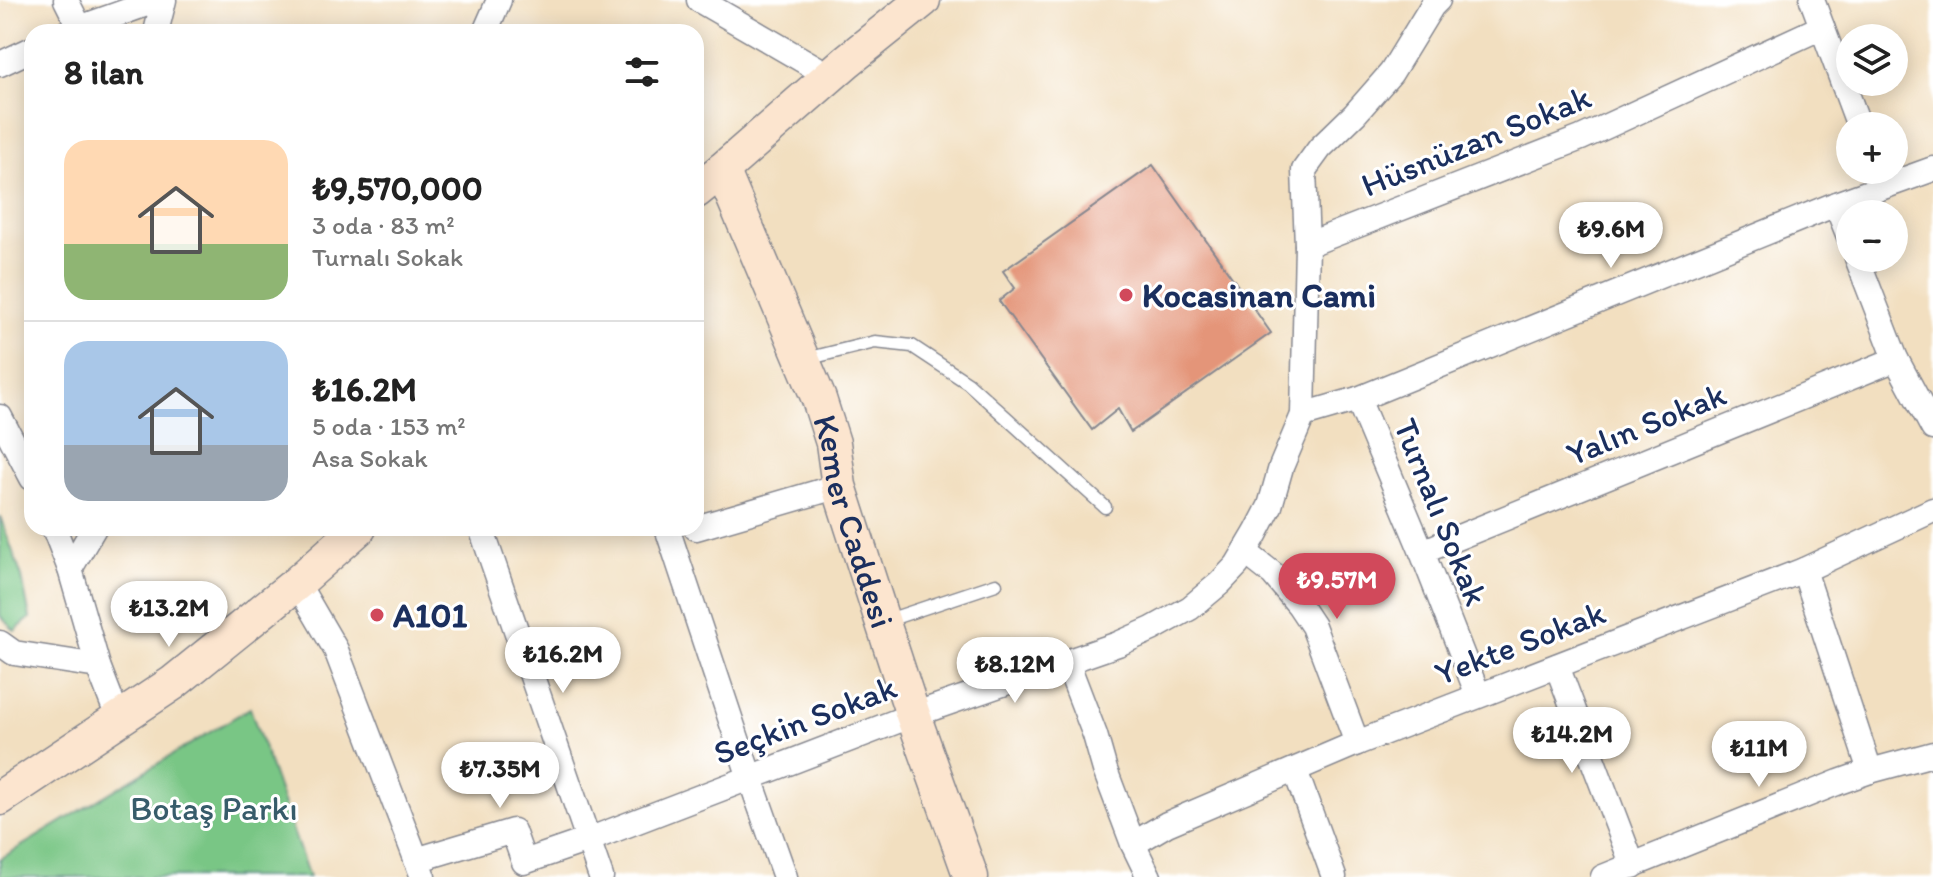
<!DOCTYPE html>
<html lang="tr">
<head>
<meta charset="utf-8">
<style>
	:root { --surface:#fff; --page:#f2f2f2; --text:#222; --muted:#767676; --line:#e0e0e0; --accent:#d1495b }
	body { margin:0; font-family:Itim,sans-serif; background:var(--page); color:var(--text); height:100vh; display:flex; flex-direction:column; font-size:30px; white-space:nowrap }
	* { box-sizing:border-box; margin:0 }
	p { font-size:26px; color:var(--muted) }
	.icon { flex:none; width:44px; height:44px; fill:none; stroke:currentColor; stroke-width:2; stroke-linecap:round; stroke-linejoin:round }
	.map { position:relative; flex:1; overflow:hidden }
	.details { position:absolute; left:24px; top:24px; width:680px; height:512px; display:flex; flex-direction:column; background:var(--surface); border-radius:24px; box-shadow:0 4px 20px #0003 }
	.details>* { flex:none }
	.fabs { position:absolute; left:1836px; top:24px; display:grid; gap:16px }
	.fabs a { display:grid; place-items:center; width:72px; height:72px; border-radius:50%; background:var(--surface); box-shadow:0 4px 20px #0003; font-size:40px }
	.price { position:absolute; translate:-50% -68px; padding:0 18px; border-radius:28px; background:#fff; color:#222; font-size:26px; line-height:52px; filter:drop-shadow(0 2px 4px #0008) }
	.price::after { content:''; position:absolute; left:50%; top:48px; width:24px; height:18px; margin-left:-12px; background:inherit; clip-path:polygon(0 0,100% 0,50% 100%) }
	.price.active { background:var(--accent); color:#fff }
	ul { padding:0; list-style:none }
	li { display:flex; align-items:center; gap:24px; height:200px; padding:0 40px }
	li+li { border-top:2px solid var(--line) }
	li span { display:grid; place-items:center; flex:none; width:224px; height:160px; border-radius:24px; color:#555 }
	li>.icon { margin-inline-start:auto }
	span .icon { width:96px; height:96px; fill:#fffc; stroke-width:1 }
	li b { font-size:34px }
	h2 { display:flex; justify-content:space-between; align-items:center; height:96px; padding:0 40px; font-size:34px }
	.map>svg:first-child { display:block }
	.green { fill:#79c685; stroke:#4a7a72; stroke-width:2 }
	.building { fill:#e49579 }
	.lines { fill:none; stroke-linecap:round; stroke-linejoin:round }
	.lane-casing { stroke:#86878f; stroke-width:15 }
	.street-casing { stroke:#86878f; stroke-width:27 }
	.secondary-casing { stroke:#86878f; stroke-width:37 }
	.lane { stroke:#fff; stroke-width:12 }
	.street { stroke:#fff; stroke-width:24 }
	.secondary { stroke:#fce5cf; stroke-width:34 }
	.poi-dot { fill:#d1495b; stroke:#fff; stroke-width:3 }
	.labels { text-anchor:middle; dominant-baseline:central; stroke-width:6; stroke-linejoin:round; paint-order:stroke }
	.street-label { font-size:34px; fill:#1b2f5e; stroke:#fff }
	.poi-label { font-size:34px; font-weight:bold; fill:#1b2f5e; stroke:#fff; text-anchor:start }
	.park-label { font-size:34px; fill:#375c6a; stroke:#fff }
</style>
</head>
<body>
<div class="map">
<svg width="1933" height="877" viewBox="0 0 1933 877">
	<rect width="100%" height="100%" fill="#fff"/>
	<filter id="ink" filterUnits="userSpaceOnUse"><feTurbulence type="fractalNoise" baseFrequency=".0125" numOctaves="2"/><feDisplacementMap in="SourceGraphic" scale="16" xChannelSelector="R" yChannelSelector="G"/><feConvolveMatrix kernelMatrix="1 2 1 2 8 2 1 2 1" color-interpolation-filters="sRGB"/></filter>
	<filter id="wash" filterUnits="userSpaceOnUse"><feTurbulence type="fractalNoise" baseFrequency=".006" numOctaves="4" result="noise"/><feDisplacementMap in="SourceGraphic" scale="32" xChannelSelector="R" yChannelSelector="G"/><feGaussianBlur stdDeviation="1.8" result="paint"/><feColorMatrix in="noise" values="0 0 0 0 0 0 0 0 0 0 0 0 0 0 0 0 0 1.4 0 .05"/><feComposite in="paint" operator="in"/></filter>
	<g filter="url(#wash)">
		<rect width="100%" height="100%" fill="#f2dfc0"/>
		<!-- green -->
		<g class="green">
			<path d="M0,516L22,577L30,618L15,631L0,616Z"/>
			<path d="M250,708L309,877H0V859Z"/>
		</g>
		<g id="blocks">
			<!-- building -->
			<path class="building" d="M1153,165L1271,333L1131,432L1118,409L1092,430L999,301L1015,288L1003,271Z"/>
		</g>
	</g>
	<g filter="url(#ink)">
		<use href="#blocks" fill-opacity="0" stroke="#86878f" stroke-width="2"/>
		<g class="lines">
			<defs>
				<g id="lane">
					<path d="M806,359L875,342L912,346L968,383L1105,507"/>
					<path d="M885,621L996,584"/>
				</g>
				<g id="street">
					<path d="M66,0L79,26"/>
					<path d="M699,0L830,76"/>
					<path d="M1812,0L1859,126"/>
					<path d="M68,32L158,0"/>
					<path d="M156,32L164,0"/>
					<path d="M485,32L499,0"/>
					<path d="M0,64L32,49"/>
					<path d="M1836,204L1850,239"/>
					<path d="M1307,245L1304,170L1320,148L1355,114L1391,73L1432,6L1438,0"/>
					<path d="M1857,258L1896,359L1933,428"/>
					<path d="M1358,399L1422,552L1478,695"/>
					<path d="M1303,415L1358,399L1836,204L1933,169"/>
					<path d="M0,417L32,478"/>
					<path d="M54,528L70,569L98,666L119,720"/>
					<path d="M481,528L601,877"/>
					<path d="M667,528L750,778L785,877"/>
					<path d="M696,528L839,486"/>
					<path d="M1245,552L1273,574L1299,605L1313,626L1357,743"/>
					<path d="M1422,552L1896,359"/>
					<path d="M70,569L94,528"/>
					<path d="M1804,570L1870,771"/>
					<path d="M297,583L336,650L423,877"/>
					<path d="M0,643L14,653L98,666"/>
					<path d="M1067,662L1095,735L1105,770L1133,844L1149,877"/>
					<path d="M1557,666L1633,866"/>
					<path d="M1295,770L1334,877"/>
					<path d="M1133,844L1167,824L1357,743L1804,570L1933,510"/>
					<path d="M416,860L513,831L524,862L588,840L913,715L1118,644L1152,629L1190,608L1220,583L1237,565L1256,533L1270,506L1281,467L1303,415L1307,245L1581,138L1822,27"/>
					<path d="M1603,877L1839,782L1870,771L1933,754"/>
				</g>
				<g id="secondary">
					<path id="s1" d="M722,170L819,399L833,443L839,486L881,617L913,715L971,877"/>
					<path d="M696,191L722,170L847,61L923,0"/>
					<path d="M0,798L173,683L297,583L359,528"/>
				</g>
			</defs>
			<!-- lane casing -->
			<use href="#lane" class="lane-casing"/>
			<!-- street casing -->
			<use href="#street" class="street-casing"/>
			<!-- secondary casing -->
			<use href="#secondary" class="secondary-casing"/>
			<!-- lane -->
			<use href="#lane" class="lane"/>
			<!-- street -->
			<use href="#street" class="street"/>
			<!-- secondary -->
			<use href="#secondary" class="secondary"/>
		</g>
	</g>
	<!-- markers -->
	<g class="poi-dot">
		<circle cx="1126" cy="295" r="8"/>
		<circle cx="377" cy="615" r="8"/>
	</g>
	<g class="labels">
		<!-- street labels -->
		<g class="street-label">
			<text transform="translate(1476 141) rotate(-22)">Hüsnüzan Sokak</text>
			<text transform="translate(1646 424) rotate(-22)">Yalın Sokak</text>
			<text transform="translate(1441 512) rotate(68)">Turnalı Sokak</text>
			<text stroke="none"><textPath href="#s1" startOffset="376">Kemer Caddesi</textPath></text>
			<text transform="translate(1520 643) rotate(-21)">Yekte Sokak</text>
			<text transform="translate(805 720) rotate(-21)">Seçkin Sokak</text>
		</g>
		<!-- poi labels -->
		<g class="poi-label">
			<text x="1142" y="295">Kocasinan Cami</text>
			<text x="393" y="615">A101</text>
		</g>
		<!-- park labels -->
		<g class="park-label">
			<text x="214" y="808">Botaş Parkı</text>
		</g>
	</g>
</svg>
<div class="fabs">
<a><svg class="icon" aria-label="layers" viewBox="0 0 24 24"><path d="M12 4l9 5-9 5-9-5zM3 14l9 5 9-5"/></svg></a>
<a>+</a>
<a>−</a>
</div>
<b class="price" style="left:1611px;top:270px">₺9.6M</b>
<b class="price active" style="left:1337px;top:621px">₺9.57M</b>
<b class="price" style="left:169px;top:649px">₺13.2M</b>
<b class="price" style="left:563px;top:695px">₺16.2M</b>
<b class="price" style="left:1015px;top:705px">₺8.12M</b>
<b class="price" style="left:1572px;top:775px">₺14.2M</b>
<b class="price" style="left:1759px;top:789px">₺11M</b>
<b class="price" style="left:500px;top:810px">₺7.35M</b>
<section class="details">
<h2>8 ilan<svg class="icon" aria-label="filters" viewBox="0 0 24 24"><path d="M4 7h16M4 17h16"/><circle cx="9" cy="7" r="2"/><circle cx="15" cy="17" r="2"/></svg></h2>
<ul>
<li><span style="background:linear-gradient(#ffd9b3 65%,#8fb573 0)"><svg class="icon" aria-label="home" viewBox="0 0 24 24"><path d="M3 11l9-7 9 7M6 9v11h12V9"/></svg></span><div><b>₺9,570,000</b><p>3 oda · 83 m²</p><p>Turnalı Sokak</p></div></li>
<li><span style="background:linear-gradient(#a9c7e8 65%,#9aa5b1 0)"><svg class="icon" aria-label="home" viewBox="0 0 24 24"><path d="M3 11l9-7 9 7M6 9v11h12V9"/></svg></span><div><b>₺16.2M</b><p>5 oda · 153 m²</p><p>Asa Sokak</p></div></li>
</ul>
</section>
</div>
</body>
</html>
